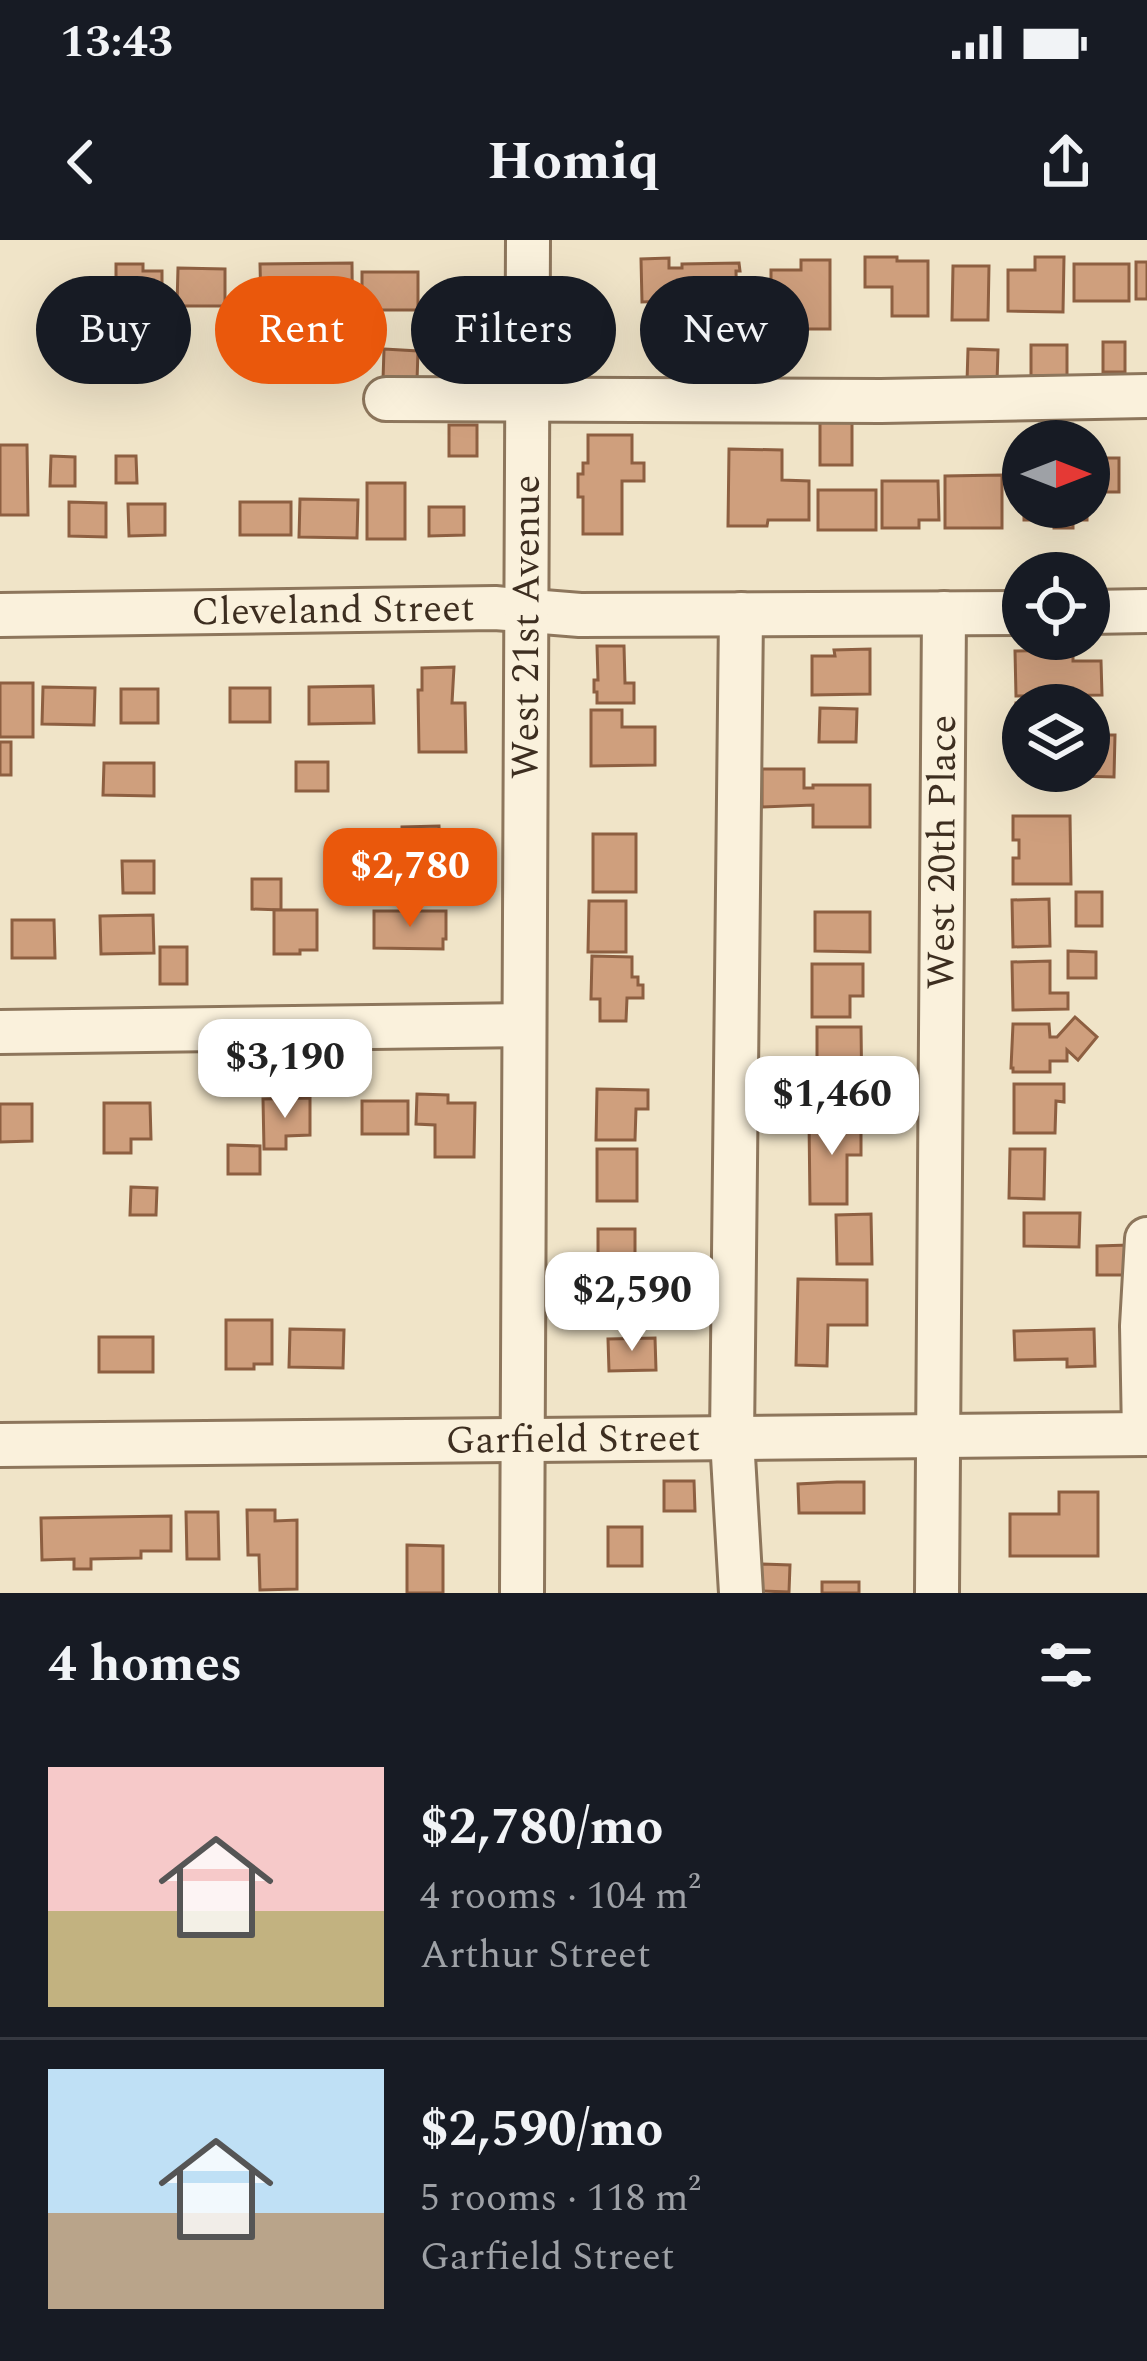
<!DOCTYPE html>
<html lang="en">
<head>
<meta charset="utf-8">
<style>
	:root { --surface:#171b24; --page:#20242c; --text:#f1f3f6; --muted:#9ea1a6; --line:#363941; --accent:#ea580c }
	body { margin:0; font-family:Spectral,serif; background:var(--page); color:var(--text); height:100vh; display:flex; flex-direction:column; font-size:45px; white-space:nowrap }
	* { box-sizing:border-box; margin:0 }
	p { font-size:39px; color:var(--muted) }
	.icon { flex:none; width:66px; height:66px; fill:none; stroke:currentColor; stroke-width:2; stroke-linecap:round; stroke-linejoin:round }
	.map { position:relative; height:1353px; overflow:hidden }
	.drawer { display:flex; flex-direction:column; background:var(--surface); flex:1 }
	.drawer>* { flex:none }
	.top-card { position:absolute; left:36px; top:36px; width:1077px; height:108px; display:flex; gap:24px }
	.needle { width:78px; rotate:90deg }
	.buttons { position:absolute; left:1002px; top:180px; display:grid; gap:24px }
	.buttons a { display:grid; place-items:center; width:108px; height:108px; border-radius:50%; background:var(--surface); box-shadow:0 12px 48px #0002; font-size:60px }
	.price { position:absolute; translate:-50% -102px; padding:0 27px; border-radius:24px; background:#fff; color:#222; font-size:39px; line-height:78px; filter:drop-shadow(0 3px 6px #0008) }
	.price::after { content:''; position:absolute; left:50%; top:72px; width:36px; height:27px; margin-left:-18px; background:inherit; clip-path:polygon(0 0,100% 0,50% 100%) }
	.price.active { background:var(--accent); color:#fff }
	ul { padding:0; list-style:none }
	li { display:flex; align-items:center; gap:36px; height:300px; padding:0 48px }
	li+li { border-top:3px solid var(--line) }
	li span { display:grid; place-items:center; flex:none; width:336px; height:240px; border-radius:0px; color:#555 }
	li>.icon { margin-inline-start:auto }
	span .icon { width:144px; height:144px; fill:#fffc; stroke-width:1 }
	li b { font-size:51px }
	h2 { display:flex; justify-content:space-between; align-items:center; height:144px; padding:0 48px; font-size:51px }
	.tag { padding:0 42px; border-radius:54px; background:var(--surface); box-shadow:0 12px 48px #0002; font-size:42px; line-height:108px }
	.tag.active { background:var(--accent); color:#fff }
	.status { display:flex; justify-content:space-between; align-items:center; height:84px; padding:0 60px; background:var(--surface); direction:ltr }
	.status svg { height:33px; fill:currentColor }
	header { display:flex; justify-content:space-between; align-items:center; height:156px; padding:0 48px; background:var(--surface); font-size:54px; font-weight:700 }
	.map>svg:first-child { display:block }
	.building { fill:#cf9f7d; stroke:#8d5f41; stroke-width:3 }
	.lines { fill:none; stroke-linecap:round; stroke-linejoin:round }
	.minor-casing { stroke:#8d765c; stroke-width:48 }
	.minor { stroke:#faf1dc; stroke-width:42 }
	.labels { text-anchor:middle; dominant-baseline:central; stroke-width:10; stroke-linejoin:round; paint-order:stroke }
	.street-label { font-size:39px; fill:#3d2e20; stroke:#f7eed8 }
</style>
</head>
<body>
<div class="status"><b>13:43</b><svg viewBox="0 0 49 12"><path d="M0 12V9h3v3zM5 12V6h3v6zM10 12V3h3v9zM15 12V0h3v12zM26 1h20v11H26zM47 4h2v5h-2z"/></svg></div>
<header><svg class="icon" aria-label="back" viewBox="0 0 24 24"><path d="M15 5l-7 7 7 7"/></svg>Homiq<svg class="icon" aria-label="share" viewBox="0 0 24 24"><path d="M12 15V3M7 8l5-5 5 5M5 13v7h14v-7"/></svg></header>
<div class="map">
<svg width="1147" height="1353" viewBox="0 0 1147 1353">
	<rect width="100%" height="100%" fill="#f0e4c8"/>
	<!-- building -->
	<g class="building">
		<path d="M865,17H897V21H928V76H892V47H865Z"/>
		<path d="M1035,17H1064L1063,72L1008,71V30H1035Z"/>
		<path d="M669,18V28H682V24L739,23L740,31H736L737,72L669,73L668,61L642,62L641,19Z"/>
		<path d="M801,20H830V89H801V77H771V30H801Z"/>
		<rect x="1136" y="22" width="11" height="37"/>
		<path d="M352,23L353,136L309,137L308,107L262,108L260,24Z"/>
		<path d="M116,24H143V31H162V68H116Z"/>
		<rect x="1074" y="24" width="55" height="37"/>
		<path d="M953,26H989L988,80H952Z"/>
		<path d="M178,28L225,29V66H177Z"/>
		<rect x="362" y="32" width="56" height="38"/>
		<rect x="1103" y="102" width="22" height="30"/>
		<rect x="1031" y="105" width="36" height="31"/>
		<path d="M384,109L418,111L417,141L383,140Z"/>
		<path d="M968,109L998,110L997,142H967Z"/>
		<rect x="820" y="181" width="32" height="44"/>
		<rect x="449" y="185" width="28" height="31"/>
		<path d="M588,195H632V223H644V241H622V294H583V257H578V234H583V223H588Z"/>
		<path d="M0,205H27L28,275H0Z"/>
		<path d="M729,209L782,210V240L809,241V280H768L767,286H728Z"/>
		<path d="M51,216L75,217V246H50Z"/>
		<path d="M116,216H136L137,243H116Z"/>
		<rect x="1089" y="218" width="30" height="34"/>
		<path d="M1002,235V288H945V236Z"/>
		<path d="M882,241H938L939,280H919V288H882Z"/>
		<rect x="367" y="243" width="38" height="56"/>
		<rect x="818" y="250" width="58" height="40"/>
		<path d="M300,259L358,260L357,298L299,297Z"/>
		<path d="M69,262L106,263V297L69,296Z"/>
		<rect x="240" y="262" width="51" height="33"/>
		<path d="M128,264H165V295L129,296Z"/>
		<path d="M429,267H464V295L429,296Z"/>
		<path d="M1024,267H1087V280H1073V288H1054V280H1024Z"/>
		<path d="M597,406H624L625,443H634V463H597V452H594V440H598Z"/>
		<path d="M870,409V454L812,455V416H835L834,410Z"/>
		<path d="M1073,410V421H1101L1102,455L1016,456L1015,411Z"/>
		<path d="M454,427L452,463H465L466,512H419L418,450H422V428Z"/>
		<rect x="0" y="443" width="33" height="54"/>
		<path d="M373,446L374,483L309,484V447Z"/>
		<path d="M43,447L95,448L94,485L42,484Z"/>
		<rect x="230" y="448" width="40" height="34"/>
		<rect x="121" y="449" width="37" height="34"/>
		<path d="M1016,463L1052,464L1023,465V520L1015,519Z"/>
		<path d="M820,468L857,469L856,502H819Z"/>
		<path d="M591,470H622V487H655V525L591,526Z"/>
		<path d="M1089,495H1115L1114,537L1074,536L1075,531H1089Z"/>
		<rect x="0" y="502" width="11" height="33"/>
		<rect x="296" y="522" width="32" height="29"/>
		<path d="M104,523H154V556L103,555Z"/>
		<path d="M762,529H804V548H813V545H870V587H813V565L762,567Z"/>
		<path d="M1013,576H1070L1071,644H1013V618H1019V600H1013Z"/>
		<path d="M439,586L440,610H446L447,654L389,655L388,631L398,630L397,610H402V587Z"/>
		<rect x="593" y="594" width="43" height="58"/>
		<path d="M122,621H154V653H123Z"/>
		<path d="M252,639H281V670L252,669Z"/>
		<rect x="1076" y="652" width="26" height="34"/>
		<path d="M1049,659L1050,706L1013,707L1012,660Z"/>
		<path d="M589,661H626V712H588Z"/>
		<path d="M274,670H317V710H300V714H274Z"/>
		<path d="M374,671H446V699H443V709L374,708Z"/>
		<path d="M815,672H870V712L815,711Z"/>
		<path d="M153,675L154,713L101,714L100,676Z"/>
		<path d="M12,680H54L55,718H12Z"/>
		<rect x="160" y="707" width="27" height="37"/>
		<path d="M1068,711L1096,712V738H1068Z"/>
		<path d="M592,716L632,717V737H638V745H643V758H627L626,781H600V759H591Z"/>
		<path d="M1050,721V753H1068V769L1013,770L1012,722Z"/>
		<path d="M812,724H863V756H850V777H812Z"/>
		<path d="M1075,777L1097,797L1078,820L1067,810V821H1050V832H1013V828H1011L1013,784H1049L1050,797H1057Z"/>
		<path d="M817,787H861L862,865L817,866Z"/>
		<path d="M1014,844H1064V862L1056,861L1055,893H1014Z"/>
		<path d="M597,849L648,850V869H636L635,900H596Z"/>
		<path d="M417,854L448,855V863H475L474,917H435V885L416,884Z"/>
		<path d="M310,858V895L286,896V909H264L263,859Z"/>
		<rect x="362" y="861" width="46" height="33"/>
		<path d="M104,863H150L151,899H131V913H104Z"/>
		<path d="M0,864H32V901L0,902Z"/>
		<path d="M861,878V915H847V964H810L809,879Z"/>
		<path d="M228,905L260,906V934H228Z"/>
		<rect x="597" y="909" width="40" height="52"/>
		<path d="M1010,909H1045L1044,959L1009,958Z"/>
		<path d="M131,947L157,948L156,975H130Z"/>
		<path d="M1024,973H1080L1079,1007L1024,1006Z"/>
		<path d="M871,974L872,1024H837L836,975Z"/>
		<path d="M598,989H635V1028H645V1055H633V1075H602V1048H598Z"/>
		<path d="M1129,1005L1130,1035H1097V1006Z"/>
		<path d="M798,1039L867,1040V1085H828L827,1126L796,1125Z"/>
		<path d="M226,1080H272V1124H254V1129H226Z"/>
		<path d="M290,1089L344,1090L343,1128L289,1127Z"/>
		<path d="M1094,1089L1095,1126L1067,1127V1119L1015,1120L1014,1091Z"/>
		<rect x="99" y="1097" width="54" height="35"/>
		<path d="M655,1098L656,1130L609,1131L608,1099Z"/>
		<path d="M664,1241H694L695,1271H664Z"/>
		<path d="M837,1242H864V1273H799L798,1244Z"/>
		<path d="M1059,1252H1098V1316H1010V1274H1059Z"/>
		<path d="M247,1270H275V1281L297,1280V1349L260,1350L259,1315H248Z"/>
		<path d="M186,1272H218L219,1319H187Z"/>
		<path d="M171,1276V1311H141V1318L91,1319V1329H74V1319L42,1320L41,1278Z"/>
		<rect x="608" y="1287" width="34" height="39"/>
		<path d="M407,1305L443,1306V1353H407Z"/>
		<path d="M761,1324L790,1325L789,1352L760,1351Z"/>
		<rect x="822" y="1342" width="37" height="11"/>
	</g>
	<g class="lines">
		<defs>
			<g id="minor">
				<path d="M386,159L881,161L1147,156"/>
				<path d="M1089,372L1147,371"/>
				<path id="s1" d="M0,375L495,368L580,375L1023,373"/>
				<path d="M0,792L524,785"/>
				<path d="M1144,1194L1142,1086L1147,999"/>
				<path id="s2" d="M0,1205L1147,1194"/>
				<path id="s3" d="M522,1353L528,0"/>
				<path d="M741,1353L732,1199L741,374"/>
				<path id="s4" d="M937,1353L944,373"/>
			</g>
		</defs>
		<!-- minor casing -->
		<use href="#minor" class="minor-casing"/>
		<!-- minor -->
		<use href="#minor" class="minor"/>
	</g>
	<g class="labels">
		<!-- street labels -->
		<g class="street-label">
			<text stroke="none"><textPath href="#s1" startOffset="333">Cleveland Street</textPath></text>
			<text stroke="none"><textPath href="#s3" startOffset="966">West 21st Avenue</textPath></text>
			<text stroke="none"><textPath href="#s4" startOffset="741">West 20th Place</textPath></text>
			<text stroke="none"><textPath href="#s2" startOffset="573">Garfield Street</textPath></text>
		</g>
	</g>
</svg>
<div class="buttons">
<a><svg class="needle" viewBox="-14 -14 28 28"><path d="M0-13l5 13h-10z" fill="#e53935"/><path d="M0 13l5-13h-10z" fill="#9ea1a6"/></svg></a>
<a><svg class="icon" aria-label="locate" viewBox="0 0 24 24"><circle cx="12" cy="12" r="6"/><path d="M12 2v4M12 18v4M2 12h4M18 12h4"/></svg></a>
<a><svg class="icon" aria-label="layers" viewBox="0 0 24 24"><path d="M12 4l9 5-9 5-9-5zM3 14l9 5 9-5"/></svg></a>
</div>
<b class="price active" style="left:410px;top:690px">$2,780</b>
<b class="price" style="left:285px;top:881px">$3,190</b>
<b class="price" style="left:832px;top:918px">$1,460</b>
<b class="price" style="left:632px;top:1114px">$2,590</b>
<div class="top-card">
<a class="tag">Buy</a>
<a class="tag active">Rent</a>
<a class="tag">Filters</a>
<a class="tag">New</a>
</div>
</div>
<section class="drawer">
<h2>4 homes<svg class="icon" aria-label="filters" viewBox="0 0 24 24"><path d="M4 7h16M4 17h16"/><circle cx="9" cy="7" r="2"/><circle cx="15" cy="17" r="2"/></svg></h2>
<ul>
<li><span style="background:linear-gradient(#f6c9c9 60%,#c2b280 0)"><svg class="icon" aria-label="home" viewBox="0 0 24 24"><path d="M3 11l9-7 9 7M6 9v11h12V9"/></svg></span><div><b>$2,780/mo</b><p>4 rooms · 104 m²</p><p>Arthur Street</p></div></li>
<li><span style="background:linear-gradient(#bfe0f5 60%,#b9a48a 0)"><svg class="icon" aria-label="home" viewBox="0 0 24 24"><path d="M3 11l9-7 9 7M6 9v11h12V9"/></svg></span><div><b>$2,590/mo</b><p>5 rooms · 118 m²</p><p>Garfield Street</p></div></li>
</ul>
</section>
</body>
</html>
